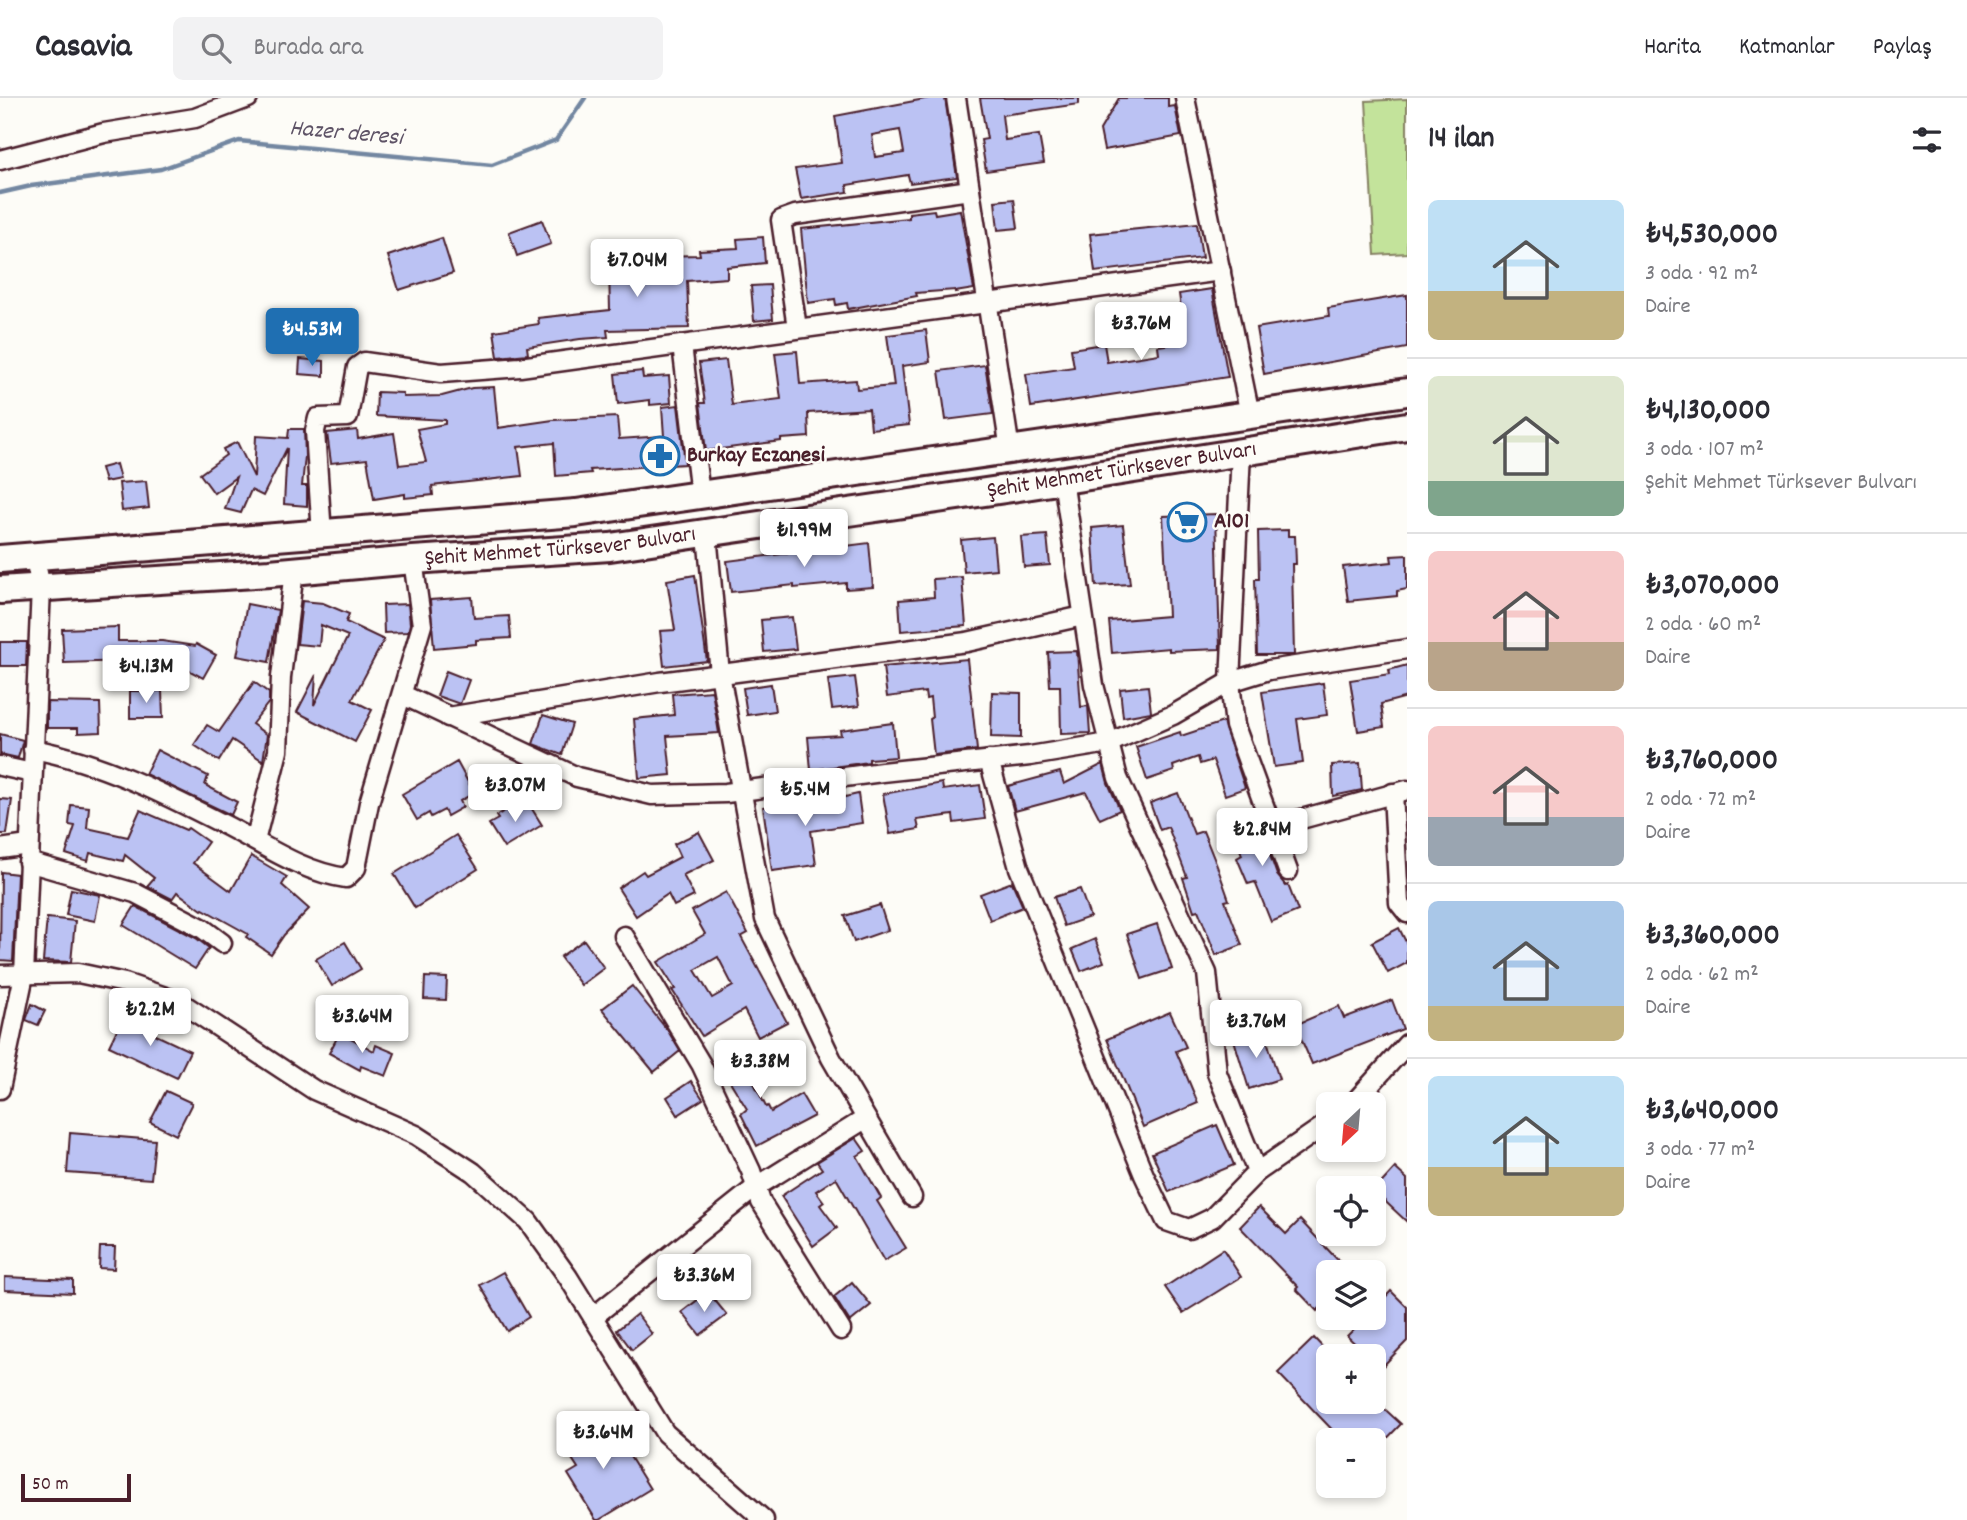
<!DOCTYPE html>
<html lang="tr">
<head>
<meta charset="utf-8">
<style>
	:root { --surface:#fff; --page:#f2f2f3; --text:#2b2b33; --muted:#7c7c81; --line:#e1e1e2; --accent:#1f6fb2 }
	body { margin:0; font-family:Dekko,sans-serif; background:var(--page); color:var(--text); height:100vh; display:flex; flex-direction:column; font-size:26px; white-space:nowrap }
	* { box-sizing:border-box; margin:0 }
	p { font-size:23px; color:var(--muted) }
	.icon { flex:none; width:38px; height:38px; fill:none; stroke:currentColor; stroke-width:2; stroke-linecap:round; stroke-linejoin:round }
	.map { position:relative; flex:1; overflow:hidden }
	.panel { display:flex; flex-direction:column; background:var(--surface); width:560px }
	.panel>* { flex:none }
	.needle { width:46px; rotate:206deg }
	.fabs { position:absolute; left:1316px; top:994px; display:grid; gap:14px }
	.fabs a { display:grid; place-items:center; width:70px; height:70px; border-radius:10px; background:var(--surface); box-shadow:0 4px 10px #0003; font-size:35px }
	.scale { position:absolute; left:21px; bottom:18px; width:110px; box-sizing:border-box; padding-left:7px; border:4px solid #4a1f2b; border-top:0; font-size:19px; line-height:24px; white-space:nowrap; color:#4a1f2b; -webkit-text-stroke:5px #fdfcf7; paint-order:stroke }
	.price { position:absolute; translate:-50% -60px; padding:0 16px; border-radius:7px; background:#fff; color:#222; font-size:23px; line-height:46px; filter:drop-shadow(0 2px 4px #0008) }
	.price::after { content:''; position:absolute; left:50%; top:42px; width:21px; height:16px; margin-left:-10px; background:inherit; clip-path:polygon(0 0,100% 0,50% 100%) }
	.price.selected { background:var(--accent); color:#fff }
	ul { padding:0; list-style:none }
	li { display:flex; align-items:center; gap:21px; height:175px; padding:0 21px }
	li+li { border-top:2px solid var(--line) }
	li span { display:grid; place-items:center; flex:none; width:196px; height:140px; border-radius:10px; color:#555 }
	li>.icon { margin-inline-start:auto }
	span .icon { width:84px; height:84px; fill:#fffc; stroke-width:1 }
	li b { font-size:30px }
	h2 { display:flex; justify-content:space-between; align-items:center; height:84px; padding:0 21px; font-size:30px }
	header { display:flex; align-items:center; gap:42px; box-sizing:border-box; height:98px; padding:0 35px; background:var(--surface); border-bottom:2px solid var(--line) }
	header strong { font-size:33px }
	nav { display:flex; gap:38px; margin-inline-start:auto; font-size:24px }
	.search { width:490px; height:63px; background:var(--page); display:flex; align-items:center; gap:18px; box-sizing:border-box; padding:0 24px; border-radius:10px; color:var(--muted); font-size:26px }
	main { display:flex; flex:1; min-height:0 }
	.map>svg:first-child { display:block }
	.green { fill:#c3e39b; stroke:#868163; stroke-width:2 }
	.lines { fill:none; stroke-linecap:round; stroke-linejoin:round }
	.stream { stroke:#7387a1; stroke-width:4.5 }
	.building { fill:#bbc2f3; stroke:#4a1f2b; stroke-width:2; fill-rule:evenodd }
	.minor-casing { stroke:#4a1f2b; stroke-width:23 }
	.highway-casing { stroke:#4a1f2b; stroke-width:32 }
	.minor { stroke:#fdfcf7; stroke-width:18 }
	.highway { stroke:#fdfcf7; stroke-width:26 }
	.labels { text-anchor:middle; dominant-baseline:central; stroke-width:5; stroke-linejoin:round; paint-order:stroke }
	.poi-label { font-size:23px; font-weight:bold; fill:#4a1f2b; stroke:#fdfcf7; text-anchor:start }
	.street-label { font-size:23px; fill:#4a1f2b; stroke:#fdfcf7 }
	.water-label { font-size:24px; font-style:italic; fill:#5e5366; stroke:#fdfcf7 }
</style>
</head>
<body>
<header>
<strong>Casavia</strong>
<div class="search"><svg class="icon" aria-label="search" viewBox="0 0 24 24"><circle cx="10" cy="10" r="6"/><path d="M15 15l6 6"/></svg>Burada ara</div>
<nav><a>Harita</a><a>Katmanlar</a><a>Paylaş</a></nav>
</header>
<main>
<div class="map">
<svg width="1407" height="1422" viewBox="0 0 1407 1422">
	<rect width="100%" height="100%" fill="#fdfcf7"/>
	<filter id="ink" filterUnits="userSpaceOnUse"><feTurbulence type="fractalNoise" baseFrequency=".0143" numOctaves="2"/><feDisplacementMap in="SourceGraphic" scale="14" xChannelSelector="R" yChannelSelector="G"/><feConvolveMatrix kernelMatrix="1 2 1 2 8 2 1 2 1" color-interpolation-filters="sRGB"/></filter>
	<g filter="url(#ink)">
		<!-- green -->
		<path class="green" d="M1407,1V155L1375,157L1366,3Z"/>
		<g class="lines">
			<!-- stream -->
			<path class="stream" d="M0,95L31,88L161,71L239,43L492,67L556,42L585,0"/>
		</g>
		<!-- building -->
		<g class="building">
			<path d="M930,0H945L957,79L910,85L908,77L847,87L848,94L801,101L795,71L842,65L835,18ZM900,32L904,55L875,59L872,37Z"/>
			<path d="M980,0H1079V6L1002,17L1005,42L1039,37L1044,65L986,73L981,42L987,41Z"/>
			<path d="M1119,0H1168V9L1175,8L1181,38L1104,52L1100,32Z"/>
			<path d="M1014,101L1018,130L998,132L995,103Z"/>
			<path d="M934,112L935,116L960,112L974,191L955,194V192L916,195L917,198L848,211L847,205L836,207L835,201L808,205L801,131L909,120V115Z"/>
			<path d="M542,122L551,146L517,158L509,134Z"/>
			<path d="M1197,125L1202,160L1095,174L1090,136Z"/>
			<path d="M763,139L765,165L727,169V180L687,183L689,230L607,232L608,239L580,241L527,249L528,256L498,259L494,233L539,226L538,220L610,212L609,169L659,168V158L700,157L699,152L738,150L737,141Z"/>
			<path d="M442,140L453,175L399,192L388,158Z"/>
			<path d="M770,187L773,221L754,223L751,188Z"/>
			<path d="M1212,191L1228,279L1031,309L1026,276L1074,269L1071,251L1104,246L1107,264L1159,256L1158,248L1186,244L1179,196Z"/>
			<path d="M1407,197V250L1264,276L1256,230L1329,218L1328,210Z"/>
			<path d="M926,232L930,264L902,268L909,327L871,331L869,311L808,315L809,339L781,341V343L706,353L700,305H705L699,265L726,262L732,307L781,301L775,255L797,253L800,286L856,282L857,291L894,288L887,237Z"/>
			<path d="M300,261L324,263V278L299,276Z"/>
			<path d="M985,267L993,316L946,322L939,273Z"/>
			<path d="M642,273L643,280L669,278L671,305L650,307V302L618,306L615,276Z"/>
			<path d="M494,289L498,330L553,322L617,319L619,341L664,338L662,309L678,307L685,366L590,372L591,375L556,378L554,345L518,349L522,378L432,388L433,397L405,400V396L374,401L367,361L331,365L327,335L357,332L358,341L394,335L399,367L426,364L417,331L445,326V322L376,318L377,294L403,295V299L442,298L472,290Z"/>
			<path d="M289,331H304L305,358L302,388H307V408L284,406L287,350L263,398L251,392L241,415L225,411L236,379L214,395L200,376L226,357L223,351L237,344L254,379L256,338L288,340Z"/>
			<path d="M116,366L120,381L105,384L101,370Z"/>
			<path d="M146,383L149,410L122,413L119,385Z"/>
			<path d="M1216,416L1220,551L1169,553V550L1112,555L1109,523L1168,518L1163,418Z"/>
			<path d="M1123,427L1130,486L1096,488L1092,430Z"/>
			<path d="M1288,432V438H1295L1296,466H1292L1294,557H1257L1255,481H1259L1258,433Z"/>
			<path d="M1047,437L1050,467L1024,469L1021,439Z"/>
			<path d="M993,439L996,471L964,474L961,442Z"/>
			<path d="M869,445L873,489L846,491V485L794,490V487L731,494L727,463Z"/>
			<path d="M1407,457V491L1397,493V498L1348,503L1343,469L1392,464L1391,458Z"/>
			<path d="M695,477L707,563L664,568L660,533L675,532L667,482Z"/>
			<path d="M962,479L966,528L901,533L899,502L934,499L933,481Z"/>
			<path d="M472,499L474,520L509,518L511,540L476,542V546L434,550L430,502Z"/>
			<path d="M302,503L323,505L349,516L346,524L384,542L352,602L372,612L355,644L297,614L316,577L314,607L348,538L321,527L319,548L297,546Z"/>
			<path d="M247,506L278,512L269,564L237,558Z"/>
			<path d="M408,506L410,526L408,534L384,535L383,507Z"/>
			<path d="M792,519L796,551L764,554L761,522Z"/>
			<path d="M118,529V543H162L195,548L196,546L216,557L203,580L181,568L156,564V566H128V563L64,565L62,531Z"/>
			<path d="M0,544H27L26,568H0Z"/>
			<path d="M1077,553L1081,609L1088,608L1090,635L1061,636L1060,588H1050L1048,554Z"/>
			<path d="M967,561L977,652L934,657L930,621L932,620L930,600L926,601L925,594L887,599L883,569Z"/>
			<path d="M1407,567V599L1381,606L1384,629L1358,633L1350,582L1390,576L1389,572Z"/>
			<path d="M446,573L469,582L460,606L437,598Z"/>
			<path d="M855,579L859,608L832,611L828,582Z"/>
			<path d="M254,584L269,595V604L252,626L267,637L263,663L232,642L219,663L194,647L207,627L219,634Z"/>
			<path d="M1323,585L1327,617L1297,621L1303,665L1274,669L1262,594Z"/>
			<path d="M771,586L775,613L747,617L743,590Z"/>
			<path d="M1148,588L1151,614L1123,619L1120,591Z"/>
			<path d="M130,593H162L163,620H130Z"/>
			<path d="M712,593L719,635L667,638L671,677L639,680L634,621L674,617L672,596Z"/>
			<path d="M992,594L1021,595V640L991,639Z"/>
			<path d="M47,604L100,605L101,634L78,635V630H47Z"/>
			<path d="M543,617L572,626L562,657L533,646Z"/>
			<path d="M1223,624L1245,690L1225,697L1213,662L1200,666L1198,659L1173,668L1174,673L1147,682L1136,649L1180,634L1181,638Z"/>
			<path d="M893,625L896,659L869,661V664L811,672L808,639L841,637L840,632Z"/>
			<path d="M0,636L23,642L18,660L0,656Z"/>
			<path d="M157,652L208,678L205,687L237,704L231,717L145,676Z"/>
			<path d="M457,664L474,695L460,703L463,709L447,718L444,712L431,719L429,715L417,722L402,696Z"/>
			<path d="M1360,665L1362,692L1333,698L1332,667Z"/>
			<path d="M1103,666L1108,685L1120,712L1100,721L1086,694L1015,713L1008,688L1060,674L1064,686Z"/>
			<path d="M942,685L943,692L980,687L985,721L954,725L953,717L917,722L919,731L890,736L883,696Z"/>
			<path d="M1178,695L1194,736L1203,733L1217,768L1229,802L1225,803L1242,847L1216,857L1198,812L1194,813L1183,780L1187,779L1168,729L1160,732L1150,705Z"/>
			<path d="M858,696L862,725L811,733L816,767L772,773L763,709L832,702Z"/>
			<path d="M0,701L12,702L7,736H0Z"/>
			<path d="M527,703L542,727L504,750L489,726L498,721L496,718L510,710L512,712Z"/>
			<path d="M71,707L89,709L87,730L128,739L140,712L186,732L188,730L208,744L193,765L231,793L251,758L287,779L282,787L309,811L284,837L271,856L246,839L248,836L203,811L202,812L177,794L172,801L147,788L154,780L125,757L123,763L90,755L88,763L66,756L75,728L69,727Z"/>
			<path d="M1255,715L1277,777L1286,788L1288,787L1298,813L1271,824L1255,784L1248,786L1237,760L1242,757L1230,723Z"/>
			<path d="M699,734L714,762L683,777L694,798L674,808L668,796L636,818L618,790L643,773L646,777L680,759L674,746Z"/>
			<path d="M456,737L478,771L415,810L394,776Z"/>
			<path d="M1,774L17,776L13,863L0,862Z"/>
			<path d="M1012,784L1023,809L990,822L980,796Z"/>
			<path d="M71,791L100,797L95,823L66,817Z"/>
			<path d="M1080,791L1090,819L1064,828L1054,799Z"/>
			<path d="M726,794L748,835L741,839L787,924L758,939L744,912L702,938L672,892L675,891L658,864L705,836L692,813ZM718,859L733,888L712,900L695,872Z"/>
			<path d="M880,807L888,832L854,844L845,818Z"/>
			<path d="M135,808L196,840L209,850L195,871L123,827Z"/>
			<path d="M47,820L75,823L71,864L43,863Z"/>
			<path d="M1157,826L1172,871L1142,881L1127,836Z"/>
			<path d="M1399,830L1407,846V865L1388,875L1372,844Z"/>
			<path d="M1095,841L1104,864L1081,873L1072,851Z"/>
			<path d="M584,842L604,870L581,887L560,859Z"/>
			<path d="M345,844L361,871L332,888L316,861Z"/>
			<path d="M425,879L447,880L446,902L424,901Z"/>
			<path d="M632,888L668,933L680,953L654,974L602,911Z"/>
			<path d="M1392,902L1403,931L1312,966L1295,927L1339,908L1344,920Z"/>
			<path d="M32,906L45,913L38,927L26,922Z"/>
			<path d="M1170,914L1186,949L1176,953L1198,1005L1143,1029L1107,941Z"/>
			<path d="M122,921L190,953L177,980L109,948Z"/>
			<path d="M1264,933L1279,981L1249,991L1234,942Z"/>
			<path d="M340,934L374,953L376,947L395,955L386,978L361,968L360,972L329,955Z"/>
			<path d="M741,947L754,973L749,975L766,1009L768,1008L771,1014L801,996L814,1018L757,1048L741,1016L747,1011L715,959Z"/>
			<path d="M691,983L703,1001L678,1017L667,999Z"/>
			<path d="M166,993L192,1005L176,1037L150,1024Z"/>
			<path d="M1217,1027L1234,1067L1169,1094L1152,1055Z"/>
			<path d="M70,1035L155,1042L151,1081L67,1075Z"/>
			<path d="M856,1040L865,1053L857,1058L881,1100L877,1103L906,1150L884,1163L836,1080L816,1093L824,1104L820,1107L837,1130L813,1148L781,1098L822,1071L817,1064Z"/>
			<path d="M1395,1070L1407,1081V1124L1374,1093Z"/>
			<path d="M1259,1109L1286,1136L1300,1122L1349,1174H1328V1202L1317,1213L1296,1191L1298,1189L1240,1129Z"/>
			<path d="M100,1149H115L114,1171L99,1170Z"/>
			<path d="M1223,1151L1241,1179L1183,1215L1165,1189Z"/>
			<path d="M503,1174L529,1219L507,1233L480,1187Z"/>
			<path d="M5,1179L73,1182V1195L5,1192Z"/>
			<path d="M852,1184L871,1207L850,1224L834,1199Z"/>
			<path d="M1391,1193L1407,1209V1243L1381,1270L1374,1263V1258H1368L1347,1238L1365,1220H1374V1211Z"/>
			<path d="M708,1194L727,1217L700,1237L682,1214Z"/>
			<path d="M637,1216L652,1236L632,1252L617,1232Z"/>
			<path d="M1314,1240L1328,1255V1304H1377L1401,1326L1374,1354V1342H1342L1278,1275Z"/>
			<path d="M597,1321L614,1348L621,1344L650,1391L599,1422H596L568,1376L578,1370L561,1344Z"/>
		</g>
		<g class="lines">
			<defs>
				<g id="minor">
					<path d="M956,0L1010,352"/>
					<path d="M1185,0L1250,317"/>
					<path d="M0,62L104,35L195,20L248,0"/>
					<path d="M797,230L781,122L795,117L970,92"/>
					<path d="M682,247L700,397"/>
					<path d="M1241,354L1230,584L1235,628L1288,773"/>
					<path d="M1063,382L1094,587L1118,680L1207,875L1217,975L1257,1074"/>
					<path d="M707,436L720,576L765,821L831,960L912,1099"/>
					<path d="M322,437L315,333L318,320L348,319L357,269L364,264L441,275L520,269L1221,173"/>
					<path d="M403,597L577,679L652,697L726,695L882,674L1030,658L1109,645L1173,617L1230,584L1269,572L1407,551"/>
					<path d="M448,619L660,584L967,544L1083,518"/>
					<path d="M33,651C101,664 162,695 223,726C263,746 301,774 346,780L356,770L369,705L422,527L413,462"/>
					<path d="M989,662L1019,770L1144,1077L1166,1123L1189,1131L1212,1120L1257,1074L1328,1025"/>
					<path d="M0,668L32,675"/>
					<path d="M1393,695L1399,805L1407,815"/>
					<path d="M1272,729L1407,692"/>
					<path d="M255,743L278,653L281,579L294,473"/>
					<path d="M0,751L29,747"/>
					<path d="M28,764L135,795L202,830L222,845"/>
					<path d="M624,838L701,966L751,1073L761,1104L841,1232"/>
					<path d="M0,877L78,875L125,885L180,904L314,992L416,1037L473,1074L528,1123L568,1179L665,1335L764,1422"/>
					<path d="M0,991L24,877L41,490L35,460"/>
					<path d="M1353,1006L1407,946"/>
					<path d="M593,1219L756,1089L865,1021"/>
				</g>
				<g id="highway">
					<path d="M0,461L576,415L1407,294"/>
					<path id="s1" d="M0,492L270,475L413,462L610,449L1019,389L1407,328"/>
				</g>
			</defs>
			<!-- minor casing -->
			<use href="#minor" class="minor-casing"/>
			<!-- highway casing -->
			<use href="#highway" class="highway-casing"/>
			<!-- minor -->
			<use href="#minor" class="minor"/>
			<!-- highway -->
			<use href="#highway" class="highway"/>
		</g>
	</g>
	<!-- icons -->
	<defs>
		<symbol id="pharmacy-ring" viewBox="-11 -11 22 22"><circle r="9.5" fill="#fdfcf7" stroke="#1f6fb2" stroke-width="1.5"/><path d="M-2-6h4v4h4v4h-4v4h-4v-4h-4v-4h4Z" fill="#1f6fb2"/></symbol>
		<symbol id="supermarket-ring" viewBox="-11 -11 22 22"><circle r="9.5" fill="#fdfcf7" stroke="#1f6fb2" stroke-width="1.5"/><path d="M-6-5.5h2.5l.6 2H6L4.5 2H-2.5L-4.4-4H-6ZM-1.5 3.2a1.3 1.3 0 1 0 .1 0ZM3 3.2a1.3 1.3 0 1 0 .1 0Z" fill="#1f6fb2"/></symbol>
	</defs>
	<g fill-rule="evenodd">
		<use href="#pharmacy-ring" x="638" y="336" width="44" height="44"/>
		<use href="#supermarket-ring" x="1165" y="402" width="44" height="44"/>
	</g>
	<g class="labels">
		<!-- poi labels -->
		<g class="poi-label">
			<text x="687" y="358">Burkay Eczanesi</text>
			<text x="1214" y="424">A101</text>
		</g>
		<!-- street labels -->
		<g class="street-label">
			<text stroke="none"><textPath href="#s1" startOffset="1129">Şehit Mehmet Türksever Bulvarı</textPath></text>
			<text stroke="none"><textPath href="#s1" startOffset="562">Şehit Mehmet Türksever Bulvarı</textPath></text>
		</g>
		<!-- water labels -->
		<g class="water-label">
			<text transform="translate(346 36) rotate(5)">Hazer deresi</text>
		</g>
	</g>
</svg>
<div class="fabs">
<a><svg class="needle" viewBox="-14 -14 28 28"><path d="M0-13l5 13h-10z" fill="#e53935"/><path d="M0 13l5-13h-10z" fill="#7c7c81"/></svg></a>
<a><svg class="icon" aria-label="locate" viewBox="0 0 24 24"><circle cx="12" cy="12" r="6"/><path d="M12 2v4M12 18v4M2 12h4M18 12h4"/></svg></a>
<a><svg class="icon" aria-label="layers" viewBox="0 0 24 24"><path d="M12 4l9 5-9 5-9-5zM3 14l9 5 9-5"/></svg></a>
<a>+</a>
<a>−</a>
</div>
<div class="scale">50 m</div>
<b class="price" style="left:637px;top:201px">₺7.04M</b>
<b class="price" style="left:1141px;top:264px">₺3.76M</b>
<b class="price selected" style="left:312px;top:270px">₺4.53M</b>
<b class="price" style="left:804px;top:471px">₺1.99M</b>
<b class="price" style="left:146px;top:607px">₺4.13M</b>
<b class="price" style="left:515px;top:726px">₺3.07M</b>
<b class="price" style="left:805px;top:730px">₺5.4M</b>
<b class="price" style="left:1262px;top:770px">₺2.84M</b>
<b class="price" style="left:150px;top:950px">₺2.2M</b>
<b class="price" style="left:362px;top:957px">₺3.64M</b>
<b class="price" style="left:1256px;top:962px">₺3.76M</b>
<b class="price" style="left:760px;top:1002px">₺3.38M</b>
<b class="price" style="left:704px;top:1216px">₺3.36M</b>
<b class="price" style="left:603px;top:1373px">₺3.64M</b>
</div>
<section class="panel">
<h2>14 ilan<svg class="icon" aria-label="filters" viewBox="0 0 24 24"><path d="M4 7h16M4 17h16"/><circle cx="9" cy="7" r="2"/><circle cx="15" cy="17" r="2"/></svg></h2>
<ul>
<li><span style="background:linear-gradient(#bfe0f5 65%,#c2b280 0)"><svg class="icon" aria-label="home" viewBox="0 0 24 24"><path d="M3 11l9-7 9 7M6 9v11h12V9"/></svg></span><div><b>₺4,530,000</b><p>3 oda · 92 m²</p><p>Daire</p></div></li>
<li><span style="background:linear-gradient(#dfe7d0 75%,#7fa58c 0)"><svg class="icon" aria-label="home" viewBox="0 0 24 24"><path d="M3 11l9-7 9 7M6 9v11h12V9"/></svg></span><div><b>₺4,130,000</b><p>3 oda · 107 m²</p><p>Şehit Mehmet Türksever Bulvarı</p></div></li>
<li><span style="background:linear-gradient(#f6c9c9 65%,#b9a48a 0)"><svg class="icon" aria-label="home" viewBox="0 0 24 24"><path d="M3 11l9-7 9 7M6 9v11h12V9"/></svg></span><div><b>₺3,070,000</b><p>2 oda · 60 m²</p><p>Daire</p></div></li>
<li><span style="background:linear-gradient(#f6c9c9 65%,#9aa5b1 0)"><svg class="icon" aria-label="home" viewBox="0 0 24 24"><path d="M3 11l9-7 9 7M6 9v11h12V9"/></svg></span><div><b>₺3,760,000</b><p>2 oda · 72 m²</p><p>Daire</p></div></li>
<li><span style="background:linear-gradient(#a9c7e8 75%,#c2b280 0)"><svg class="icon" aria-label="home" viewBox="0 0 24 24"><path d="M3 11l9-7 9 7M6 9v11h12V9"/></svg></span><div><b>₺3,360,000</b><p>2 oda · 62 m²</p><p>Daire</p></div></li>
<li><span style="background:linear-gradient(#bfe0f5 65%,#c2b280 0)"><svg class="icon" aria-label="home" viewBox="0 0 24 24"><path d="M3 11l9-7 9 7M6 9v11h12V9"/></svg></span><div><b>₺3,640,000</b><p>3 oda · 77 m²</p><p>Daire</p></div></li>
</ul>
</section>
</main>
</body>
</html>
